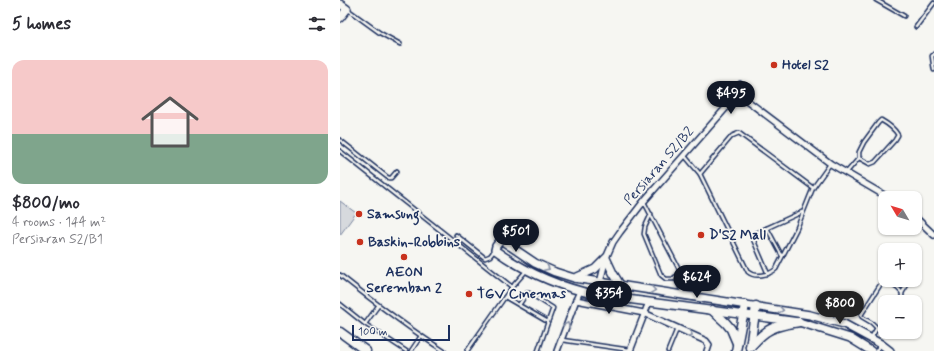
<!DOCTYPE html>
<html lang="en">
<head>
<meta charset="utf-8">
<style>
	:root { --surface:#fff; --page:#f7f7f7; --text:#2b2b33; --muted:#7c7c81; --accent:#111827 }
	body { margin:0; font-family:Mynerve,sans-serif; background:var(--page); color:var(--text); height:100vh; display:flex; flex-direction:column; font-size:15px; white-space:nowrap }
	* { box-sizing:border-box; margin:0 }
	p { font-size:13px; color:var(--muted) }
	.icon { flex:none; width:22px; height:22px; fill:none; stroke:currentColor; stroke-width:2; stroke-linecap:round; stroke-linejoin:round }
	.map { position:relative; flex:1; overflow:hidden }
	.panel { display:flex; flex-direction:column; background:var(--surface); width:340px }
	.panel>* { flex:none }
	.needle { width:26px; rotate:308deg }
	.tools { position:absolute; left:538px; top:191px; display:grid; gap:8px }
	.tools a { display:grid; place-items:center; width:44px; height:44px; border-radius:8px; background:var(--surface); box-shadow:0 1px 3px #0004; font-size:20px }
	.scale { position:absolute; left:12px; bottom:10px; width:98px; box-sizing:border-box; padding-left:4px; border:2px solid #1b2f5e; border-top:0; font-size:11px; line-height:14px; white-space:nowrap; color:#1b2f5e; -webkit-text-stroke:3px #f6f6f2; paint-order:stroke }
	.price { position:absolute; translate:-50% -34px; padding:0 9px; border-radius:14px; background:var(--accent); color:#fff; font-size:13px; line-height:26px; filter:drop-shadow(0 1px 2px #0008) }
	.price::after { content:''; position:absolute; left:50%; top:24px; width:12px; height:9px; margin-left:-6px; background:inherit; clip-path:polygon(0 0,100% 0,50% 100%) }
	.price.active { background:#222; color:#fff }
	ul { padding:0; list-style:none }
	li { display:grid; align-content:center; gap:8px; height:212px; padding:0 12px }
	li span { display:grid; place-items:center; height:124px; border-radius:12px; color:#555 }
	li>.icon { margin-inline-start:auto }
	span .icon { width:72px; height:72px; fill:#fffc; stroke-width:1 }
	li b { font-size:17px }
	h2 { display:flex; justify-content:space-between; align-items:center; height:48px; padding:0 12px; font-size:17px }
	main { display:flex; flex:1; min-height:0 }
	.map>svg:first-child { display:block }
	.green { fill:#d6d9dd; stroke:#78849e }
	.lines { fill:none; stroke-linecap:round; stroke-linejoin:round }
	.lane-casing { stroke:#1b2f5e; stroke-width:5.5 }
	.street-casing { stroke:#1b2f5e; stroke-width:8 }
	.secondary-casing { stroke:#1b2f5e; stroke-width:10 }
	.primary-casing { stroke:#1b2f5e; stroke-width:11 }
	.lane { stroke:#f6f6f2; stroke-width:2.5 }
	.street { stroke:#f6f6f2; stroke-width:5 }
	.secondary { stroke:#f6f6f2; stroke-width:7 }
	.primary { stroke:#f6f6f2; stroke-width:8 }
	.oneway { stroke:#8892a8 }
	.poi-dot { fill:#c8321e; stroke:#f6f6f2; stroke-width:1.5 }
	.labels { text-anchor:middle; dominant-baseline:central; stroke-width:3.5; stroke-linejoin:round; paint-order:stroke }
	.poi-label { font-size:14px; font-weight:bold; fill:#1b2f5e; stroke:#f6f6f2; text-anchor:start }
	.street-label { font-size:14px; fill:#1b2f5e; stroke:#f6f6f2 }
</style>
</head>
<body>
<main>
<section class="panel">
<h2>5 homes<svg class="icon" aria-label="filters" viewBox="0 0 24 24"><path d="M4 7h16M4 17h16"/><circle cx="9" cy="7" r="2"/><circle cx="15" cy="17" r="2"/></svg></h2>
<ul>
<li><span style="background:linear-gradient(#f6c9c9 60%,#7fa58c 0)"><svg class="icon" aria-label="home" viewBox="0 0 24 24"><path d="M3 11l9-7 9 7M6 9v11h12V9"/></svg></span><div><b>$800/mo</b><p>4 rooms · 144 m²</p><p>Persiaran S2/B1</p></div></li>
</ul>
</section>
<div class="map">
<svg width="594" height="351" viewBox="0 0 594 351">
	<rect width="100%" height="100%" fill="#f6f6f2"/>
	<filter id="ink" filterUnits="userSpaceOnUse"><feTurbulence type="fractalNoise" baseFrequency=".025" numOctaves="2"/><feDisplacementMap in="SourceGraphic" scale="8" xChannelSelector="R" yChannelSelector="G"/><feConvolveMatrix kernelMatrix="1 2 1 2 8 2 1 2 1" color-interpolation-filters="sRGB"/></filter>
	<g filter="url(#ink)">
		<!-- green -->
		<path class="green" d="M0,201L16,213L0,235Z"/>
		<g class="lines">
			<defs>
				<g id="lane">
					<path d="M536,0L564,16"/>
					<path d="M7,9L40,33L60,44"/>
					<path d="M576,27L594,3"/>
					<path d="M594,54L592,56L594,70"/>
					<path d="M398,96V91L400,83"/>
					<path d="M0,140L47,177L49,178H51L57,171"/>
					<path d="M0,151L172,287"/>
					<path d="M344,155L360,174L408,272C415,278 429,275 436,269L457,228L473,188L490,164"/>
					<path d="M506,173L519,158V152L524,142L538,123L541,120C548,124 554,128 558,135L555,140L535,162L530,164L519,158"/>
					<path d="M360,174L392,136L399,133L473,188"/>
					<path d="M304,202L339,269L338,275L333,279H326L321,275L304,234L305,227L311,214"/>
					<path d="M427,228L442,256"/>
					<path d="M116,235L145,258L150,256L155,250"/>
					<path d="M575,268V272"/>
					<path d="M428,274L413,239L414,235L416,233L462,212"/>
					<path d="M0,275C34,302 68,328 104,351"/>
					<path d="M335,277L343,293"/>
					<path d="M562,293L570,280"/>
					<path d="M165,297L208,322L198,351"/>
					<path d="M0,304L25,324L66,351"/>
					<path d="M179,305L187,293H189L213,308L208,322"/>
					<path d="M25,324L38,306"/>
					<path d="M545,326L541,330L537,328L532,323L522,317L521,315L542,282C549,282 558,287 562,293V297L559,302"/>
					<path d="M531,338L537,328"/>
					<path d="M222,340L290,350"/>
					<path d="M71,351L81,336"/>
					<path d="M127,351L172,287L186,271"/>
					<path d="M328,351L337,329"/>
					<path d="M536,351L540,345"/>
				</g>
				<g id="street">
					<path d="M575,217L594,235"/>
					<path d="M257,295L266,258L273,242L280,232L304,201L392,101L398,97L405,99L491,164L549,198"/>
					<path d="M236,300L304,313L366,341L369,345L367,351"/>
					<path d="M217,351L236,300L240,291"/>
					<path d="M290,351L309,302"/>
				</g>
				<g id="secondary">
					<path d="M0,4L7,9L0,18"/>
					<path d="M235,278L255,269L266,258L273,273L281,286"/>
					<path d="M531,351L510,338L459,322L257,295C220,287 185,272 155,250L156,246L161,240L195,263L215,272L234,278L470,315L504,324L541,344L550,351"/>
				</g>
				<g id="primary">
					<path d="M372,310L386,323L391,329L397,343"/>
					<path d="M0,332L26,351"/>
					<path d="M410,347C415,342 420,336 426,332C435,325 448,324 459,322"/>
					<path d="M410,347L416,306"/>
					<path d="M396,351L405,305"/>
				</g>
			</defs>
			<!-- lane casing -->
			<use href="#lane" class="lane-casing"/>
			<!-- street casing -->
			<use href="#street" class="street-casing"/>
			<!-- secondary casing -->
			<use href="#secondary" class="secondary-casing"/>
			<!-- primary casing -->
			<use href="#primary" class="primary-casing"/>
			<!-- lane -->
			<use href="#lane" class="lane"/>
			<!-- street -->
			<use href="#street" class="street"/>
			<!-- secondary -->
			<use href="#secondary" class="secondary"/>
			<!-- primary -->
			<use href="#primary" class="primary"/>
		</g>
		<!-- one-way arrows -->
		<defs><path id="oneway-chevron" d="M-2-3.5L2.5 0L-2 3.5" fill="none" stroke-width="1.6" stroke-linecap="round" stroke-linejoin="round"/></defs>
		<g class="oneway">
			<use href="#oneway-chevron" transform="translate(207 268) rotate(26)"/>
			<use href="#oneway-chevron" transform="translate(313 290) rotate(9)"/>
			<use href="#oneway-chevron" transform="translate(441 310) rotate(9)"/>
			<use href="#oneway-chevron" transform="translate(227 325) rotate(-69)"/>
			<use href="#oneway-chevron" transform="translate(350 334) rotate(24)"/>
		</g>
	</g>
	<!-- markers -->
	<g class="poi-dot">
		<circle cx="434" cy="65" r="4"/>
		<circle cx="19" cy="214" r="4"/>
		<circle cx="361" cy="235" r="4"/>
		<circle cx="20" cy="242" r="4"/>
		<circle cx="64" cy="257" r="4"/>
		<circle cx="129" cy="294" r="4"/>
	</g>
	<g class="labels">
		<!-- poi labels -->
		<g class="poi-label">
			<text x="442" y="65">Hotel S2</text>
			<text x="27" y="214">Samsung</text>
			<text x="369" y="235">D'S2 Mall</text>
			<text x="28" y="242">Baskin-Robbins</text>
			<text x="64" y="272" text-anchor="middle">AEON<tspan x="64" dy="16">Seremban 2</tspan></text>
			<text x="137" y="294">TGV Cinemas</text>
		</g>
		<!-- street labels -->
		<g class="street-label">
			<text transform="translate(319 166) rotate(-49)">Persiaran S2/B2</text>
		</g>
	</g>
</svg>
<div class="tools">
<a><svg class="needle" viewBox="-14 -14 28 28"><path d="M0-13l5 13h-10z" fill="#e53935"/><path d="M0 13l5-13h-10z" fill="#7c7c81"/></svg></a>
<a>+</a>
<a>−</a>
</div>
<div class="scale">100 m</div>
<b class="price" style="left:391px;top:115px">$495</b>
<b class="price" style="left:176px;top:253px">$501</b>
<b class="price" style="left:357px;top:299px">$624</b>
<b class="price" style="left:269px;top:315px">$354</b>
<b class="price active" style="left:500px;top:325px">$800</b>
</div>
</main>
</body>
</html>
